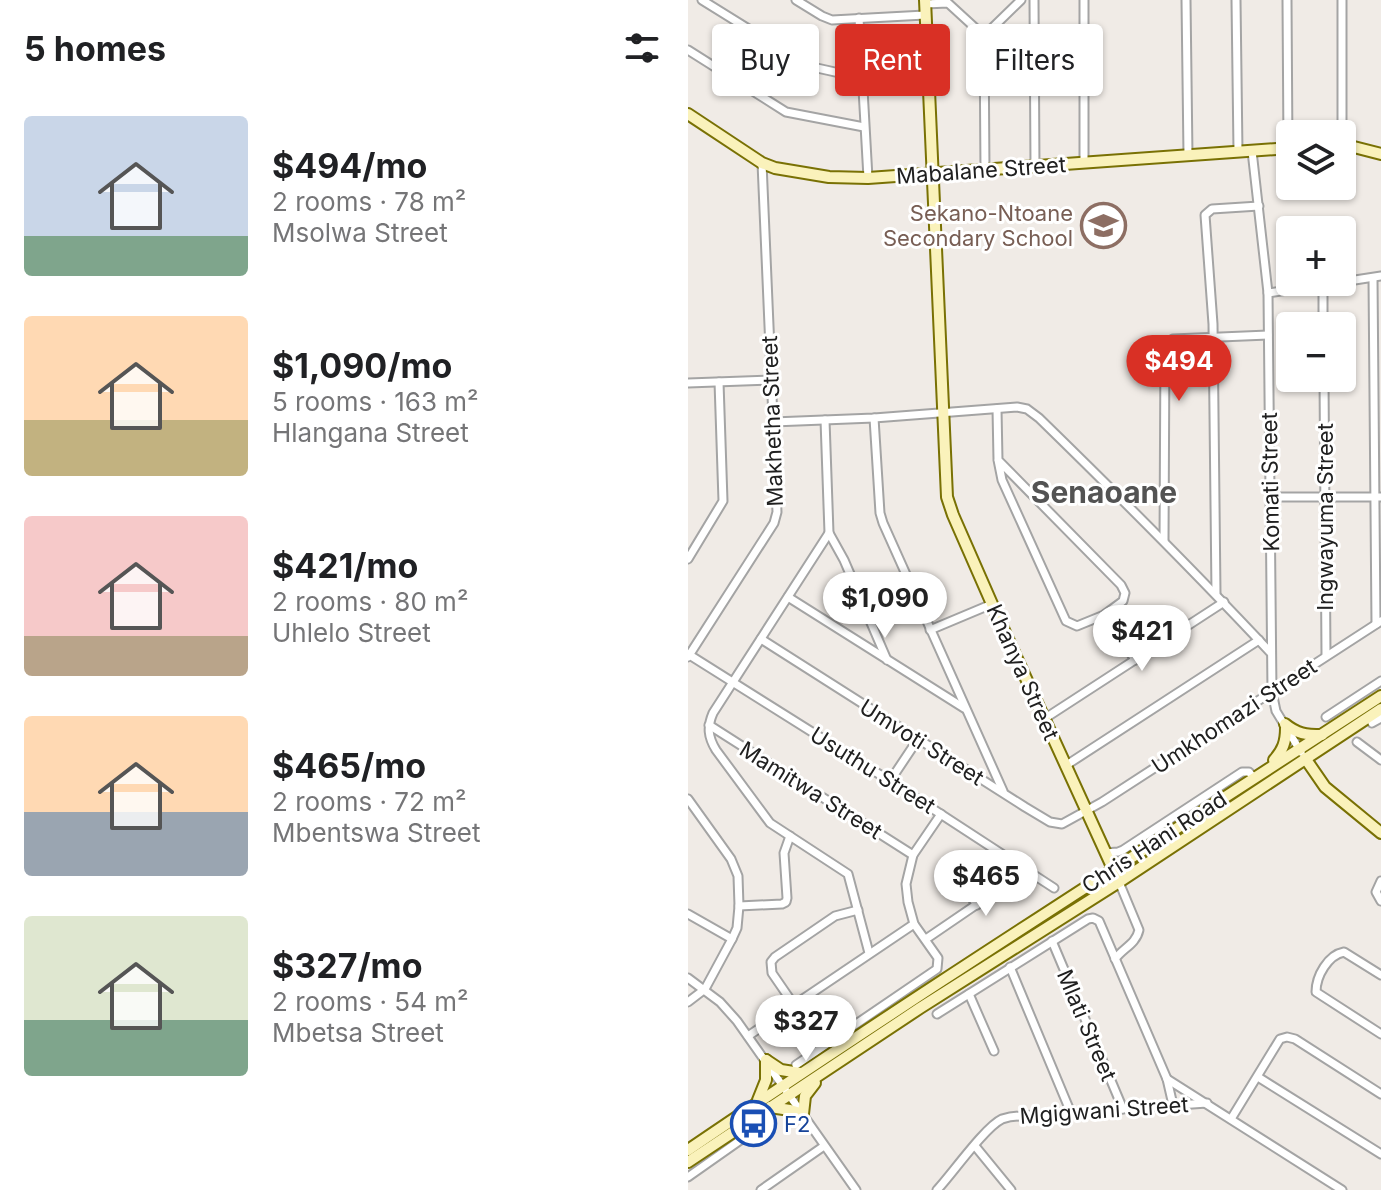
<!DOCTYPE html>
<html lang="en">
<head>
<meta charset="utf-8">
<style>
	:root { --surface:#fff; --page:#f6f6f6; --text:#202124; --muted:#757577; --accent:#d93025 }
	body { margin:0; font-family:Inter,sans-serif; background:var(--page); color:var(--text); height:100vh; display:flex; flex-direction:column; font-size:30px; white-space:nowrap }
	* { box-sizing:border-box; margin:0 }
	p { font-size:26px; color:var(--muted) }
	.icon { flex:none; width:44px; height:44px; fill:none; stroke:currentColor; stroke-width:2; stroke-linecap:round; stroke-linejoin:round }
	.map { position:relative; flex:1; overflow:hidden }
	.side { display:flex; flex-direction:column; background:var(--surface); width:688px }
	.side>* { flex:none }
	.banner { position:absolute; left:24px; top:24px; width:548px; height:72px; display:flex; gap:16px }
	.tools { position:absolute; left:588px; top:120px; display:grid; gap:16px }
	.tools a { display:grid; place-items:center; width:80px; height:80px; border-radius:8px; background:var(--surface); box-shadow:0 2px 6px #0004; font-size:40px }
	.price { position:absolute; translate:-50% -68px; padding:0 18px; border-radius:28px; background:#fff; color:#222; font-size:26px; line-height:52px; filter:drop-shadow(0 2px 4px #0008) }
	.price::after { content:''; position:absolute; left:50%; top:48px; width:24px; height:18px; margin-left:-12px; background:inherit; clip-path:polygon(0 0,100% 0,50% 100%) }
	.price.selected { background:var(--accent); color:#fff }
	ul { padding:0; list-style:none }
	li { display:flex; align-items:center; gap:24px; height:200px; padding:0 24px }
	li span { display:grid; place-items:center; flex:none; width:224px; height:160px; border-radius:8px; color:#555 }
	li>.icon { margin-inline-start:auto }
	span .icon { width:96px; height:96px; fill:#fffc; stroke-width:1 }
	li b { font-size:34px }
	h2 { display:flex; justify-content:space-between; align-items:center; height:96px; padding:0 24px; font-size:34px }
	.tag { padding:0 28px; border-radius:8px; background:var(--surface); box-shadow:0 2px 6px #0004; font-size:28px; line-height:72px }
	.tag.selected { background:var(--accent); color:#fff }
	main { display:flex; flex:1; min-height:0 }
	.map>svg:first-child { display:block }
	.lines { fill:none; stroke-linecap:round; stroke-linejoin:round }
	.street-casing { stroke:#a4a4a4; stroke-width:11 }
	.secondary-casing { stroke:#797104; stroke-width:14 }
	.street { stroke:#fff; stroke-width:7 }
	.secondary { stroke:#faf2bb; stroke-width:10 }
	.labels { text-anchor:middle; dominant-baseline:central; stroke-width:6; stroke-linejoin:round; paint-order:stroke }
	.street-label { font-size:22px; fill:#202020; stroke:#fff }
	.education-label { font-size:22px; fill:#785e54; stroke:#fff; text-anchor:end }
	.transit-label { font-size:22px; fill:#164399; stroke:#fff; text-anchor:start }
	.district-label { font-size:30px; font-weight:bold; fill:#535353; stroke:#fff }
</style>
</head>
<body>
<main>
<section class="side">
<h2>5 homes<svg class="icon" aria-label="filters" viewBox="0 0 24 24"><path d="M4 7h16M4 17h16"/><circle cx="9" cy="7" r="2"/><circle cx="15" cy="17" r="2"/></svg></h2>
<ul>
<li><span style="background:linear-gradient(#c9d6e8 75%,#7fa58c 0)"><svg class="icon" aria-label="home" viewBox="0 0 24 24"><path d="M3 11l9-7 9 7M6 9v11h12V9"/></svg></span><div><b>$494/mo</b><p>2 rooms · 78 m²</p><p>Msolwa Street</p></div></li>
<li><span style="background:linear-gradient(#ffd9b3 65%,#c2b280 0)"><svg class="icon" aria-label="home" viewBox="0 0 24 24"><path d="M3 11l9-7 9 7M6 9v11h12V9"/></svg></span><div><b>$1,090/mo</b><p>5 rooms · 163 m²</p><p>Hlangana Street</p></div></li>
<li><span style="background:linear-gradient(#f6c9c9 75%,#b9a48a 0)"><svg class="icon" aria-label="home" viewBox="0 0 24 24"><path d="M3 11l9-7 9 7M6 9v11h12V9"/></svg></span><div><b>$421/mo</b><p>2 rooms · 80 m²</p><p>Uhlelo Street</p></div></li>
<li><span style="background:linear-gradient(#ffd9b3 60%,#9aa5b1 0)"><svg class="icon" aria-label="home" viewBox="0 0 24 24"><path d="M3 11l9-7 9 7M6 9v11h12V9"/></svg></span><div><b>$465/mo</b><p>2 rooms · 72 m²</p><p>Mbentswa Street</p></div></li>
<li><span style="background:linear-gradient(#dfe7d0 65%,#7fa58c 0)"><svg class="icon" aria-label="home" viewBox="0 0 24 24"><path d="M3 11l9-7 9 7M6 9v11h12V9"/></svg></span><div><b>$327/mo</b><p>2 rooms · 54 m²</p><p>Mbetsa Street</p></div></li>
</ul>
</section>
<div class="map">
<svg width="693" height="1190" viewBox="0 0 693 1190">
	<rect width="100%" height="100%" fill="#f0ebe6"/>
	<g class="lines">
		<defs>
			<g id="street">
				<path d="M14,0L120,66L174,78"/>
				<path d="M108,0L134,16L144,20L237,15"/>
				<path d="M346,0L347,167"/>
				<path d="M498,0L500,155"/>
				<path d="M548,0L550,151"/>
				<path d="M599,0L600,148"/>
				<path d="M654,0V144"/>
				<path d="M237,4L260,3L296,36L297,171"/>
				<path d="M171,18L180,178"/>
				<path d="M296,36L333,0"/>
				<path d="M0,50L98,112L176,127"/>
				<path d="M564,151L580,293L584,692L588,711L613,752"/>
				<path d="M396,163V0"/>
				<path d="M685,278L688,624"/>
				<path d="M654,282L693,276"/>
				<path d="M635,285V326"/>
				<path d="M580,293L653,282"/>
				<path d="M636,378L638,655"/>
				<path d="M0,383L82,380"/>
				<path d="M309,409L310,460L314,480L378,621L389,626L416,615L435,601L437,593L433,585L310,460"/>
				<path d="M186,418L192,513L195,523L315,791"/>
				<path d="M137,420L141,533L156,560L199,660"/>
				<path d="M85,422L186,418L329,407L339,409L351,418C430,495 507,572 582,652"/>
				<path d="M582,497H693"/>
				<path d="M141,533L25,713C19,727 20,737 28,750L82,823L160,874L181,953"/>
				<path d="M476,541L477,345L485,339L580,335"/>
				<path d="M0,559L35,501L31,382"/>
				<path d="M528,593L525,324L517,215L524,209L571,206"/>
				<path d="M100,597L276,708"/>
				<path d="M418,614L447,660"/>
				<path d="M242,630L304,604"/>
				<path d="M73,639L337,807L362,822L374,824L414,802L693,621"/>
				<path d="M0,654L202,781L366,888"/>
				<path d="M0,657L86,523L89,512L74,163"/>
				<path d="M638,717L693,681"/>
				<path d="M356,719L536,602"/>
				<path d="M684,723L693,718"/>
				<path d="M21,725L225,855"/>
				<path d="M669,742L693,760"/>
				<path d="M377,766L571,640"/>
				<path d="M202,781L230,739"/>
				<path d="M0,799L43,859L50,876L51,906L49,928L44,939L17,989L0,1002"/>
				<path d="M417,853L430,852L435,850L554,772H561L566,778"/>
				<path d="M693,881L688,892L693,901"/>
				<path d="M280,893L289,905"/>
				<path d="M51,906L94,904L98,902L99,898L96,853L102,836"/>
				<path d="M0,914L44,939"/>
				<path d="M238,939L339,870"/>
				<path d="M364,941L435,1109"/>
				<path d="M427,959C435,948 448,944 451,930L431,882"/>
				<path d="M322,967L383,1113"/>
				<path d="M693,975L656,952C640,955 628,976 628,992L693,1034"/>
				<path d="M0,978L32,1002L49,1021L168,1190"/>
				<path d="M281,994L306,1051"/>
				<path d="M106,1005L84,973L83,962L87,957L147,916L170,910"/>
				<path d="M249,1014L400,919L405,918L411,921L479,1079L485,1105"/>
				<path d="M60,1036L226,924"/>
				<path d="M108,1065L249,969L250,958L226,924L220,902L218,884L225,855L253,814"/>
				<path d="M570,1077L693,1154"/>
				<path d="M479,1079L654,1190"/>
				<path d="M543,1119L592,1039L599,1037L607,1039L693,1094"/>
				<path d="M287,1146L323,1190"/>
				<path d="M0,1177L81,1120"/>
				<path d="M73,1190L136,1146"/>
				<path d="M249,1190C264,1174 297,1127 314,1119C320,1117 326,1116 332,1116L519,1103"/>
			</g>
			<g id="secondary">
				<path d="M237,0L259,497L265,515L304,604L431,882"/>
				<path d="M0,114L74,163L87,168L141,177L180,178L602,148"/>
				<path d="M654,144L693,154"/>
				<path d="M597,724C609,734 618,735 634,735"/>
				<path d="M617,758L637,787L693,833"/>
				<path d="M586,760C595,750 598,742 598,728"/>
				<path d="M78,1060L93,1070L112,1073"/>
				<path d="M70,1100L78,1080V1060"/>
				<path d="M82,1107L102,1110L115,1114L117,1096L127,1083"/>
				<path d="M0,1150C228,995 461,847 693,696"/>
				<path d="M0,1162L232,1008L431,882L693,709"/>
			</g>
		</defs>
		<!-- street casing -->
		<use href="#street" class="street-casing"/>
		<!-- secondary casing -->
		<use href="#secondary" class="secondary-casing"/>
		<!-- street -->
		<use href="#street" class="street"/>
		<!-- secondary -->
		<use href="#secondary" class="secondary"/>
	</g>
	<!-- icons -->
	<defs>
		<symbol id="school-ring" viewBox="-11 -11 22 22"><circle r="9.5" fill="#fff" stroke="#8d6e63" stroke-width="1.5"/><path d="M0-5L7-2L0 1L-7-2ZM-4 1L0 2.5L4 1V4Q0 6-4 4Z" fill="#8d6e63"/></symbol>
		<symbol id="bus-ring" viewBox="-11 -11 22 22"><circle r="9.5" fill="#fff" stroke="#1a4fb4" stroke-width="1.5"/><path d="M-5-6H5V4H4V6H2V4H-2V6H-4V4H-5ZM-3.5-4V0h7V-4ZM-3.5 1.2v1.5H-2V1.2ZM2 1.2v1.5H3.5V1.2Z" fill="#1a4fb4"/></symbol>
	</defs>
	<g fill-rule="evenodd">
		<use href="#school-ring" x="390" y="200" width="51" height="51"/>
		<use href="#bus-ring" x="40" y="1098" width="51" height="51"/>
	</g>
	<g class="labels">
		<!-- street labels -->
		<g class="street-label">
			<text transform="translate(293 170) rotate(-4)">Mabalane Street</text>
			<text transform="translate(84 421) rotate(-92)">Makhetha Street</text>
			<text transform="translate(582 482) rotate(-91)">Komati Street</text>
			<text transform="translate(637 517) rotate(-90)">Ingwayuma Street</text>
			<text transform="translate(335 672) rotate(66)">Khanya Street</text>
			<text transform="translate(546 716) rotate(-33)">Umkhomazi Street</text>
			<text transform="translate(234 742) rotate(32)">Umvoti Street</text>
			<text transform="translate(185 770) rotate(32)">Usuthu Street</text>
			<text transform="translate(123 790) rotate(32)">Mamitwa Street</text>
			<text transform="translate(466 842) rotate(-33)">Chris Hani Road</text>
			<text transform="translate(399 1025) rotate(67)">Mlati Street</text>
			<text transform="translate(416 1110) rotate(-4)">Mgigwani Street</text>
		</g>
		<!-- education labels -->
		<g class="education-label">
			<text x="385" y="213">Sekano-Ntoane<tspan x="385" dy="25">Secondary School</tspan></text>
		</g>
		<!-- transit labels -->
		<g class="transit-label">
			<text x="96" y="1124">F2</text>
		</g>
		<!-- district labels -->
		<g class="district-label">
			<text x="416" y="492">Senaoane</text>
		</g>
	</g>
</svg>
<div class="tools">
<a><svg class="icon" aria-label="layers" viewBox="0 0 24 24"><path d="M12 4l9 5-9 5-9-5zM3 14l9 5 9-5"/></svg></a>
<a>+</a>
<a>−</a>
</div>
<b class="price selected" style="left:491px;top:403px">$494</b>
<b class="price" style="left:197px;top:640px">$1,090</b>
<b class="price" style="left:454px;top:673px">$421</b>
<b class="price" style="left:298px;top:918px">$465</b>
<b class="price" style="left:118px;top:1063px">$327</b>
<div class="banner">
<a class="tag">Buy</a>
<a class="tag selected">Rent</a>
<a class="tag">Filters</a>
</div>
</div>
</main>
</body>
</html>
